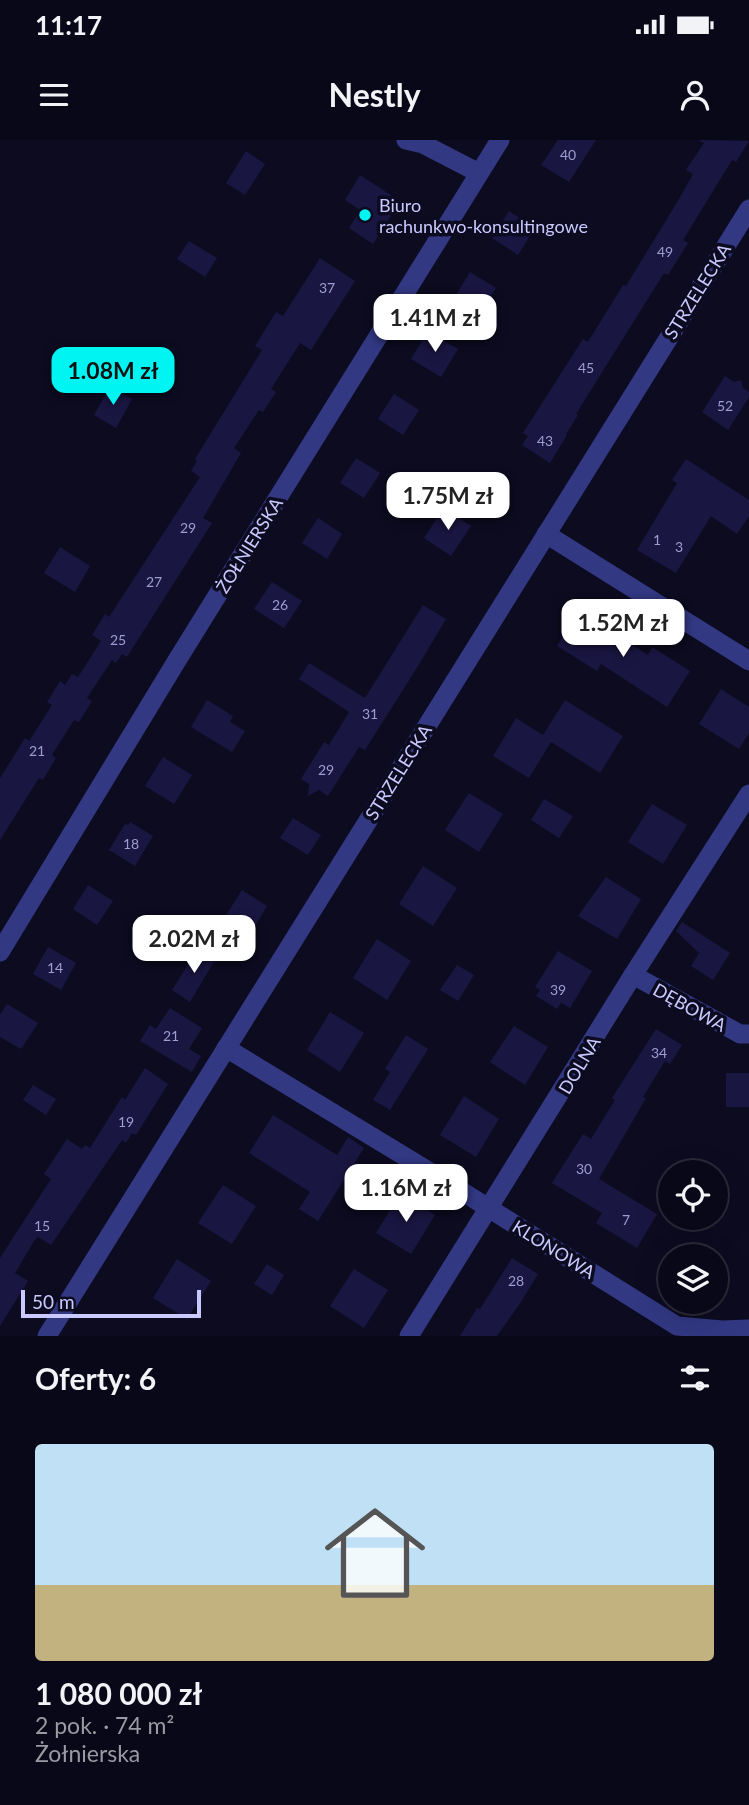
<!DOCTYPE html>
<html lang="pl">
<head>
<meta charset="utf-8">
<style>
	:root { --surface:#090818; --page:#121121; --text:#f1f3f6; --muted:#999aa2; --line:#292937; --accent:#00f4f2 }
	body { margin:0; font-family:Lato,sans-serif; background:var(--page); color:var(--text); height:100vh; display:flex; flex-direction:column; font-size:26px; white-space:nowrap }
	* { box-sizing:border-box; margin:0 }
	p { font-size:23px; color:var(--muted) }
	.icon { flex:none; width:38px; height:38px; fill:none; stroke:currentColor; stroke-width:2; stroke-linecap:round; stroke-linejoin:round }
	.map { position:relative; height:1196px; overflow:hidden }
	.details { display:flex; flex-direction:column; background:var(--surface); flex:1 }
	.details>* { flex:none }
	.buttons { position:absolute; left:658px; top:1020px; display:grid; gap:14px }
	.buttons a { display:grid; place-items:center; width:70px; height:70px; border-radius:50%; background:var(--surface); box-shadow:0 7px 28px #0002,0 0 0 2px var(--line); font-size:35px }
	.scale { position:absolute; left:21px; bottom:18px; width:180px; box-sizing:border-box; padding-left:7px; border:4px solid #cac9ff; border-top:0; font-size:19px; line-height:24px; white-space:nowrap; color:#cac9ff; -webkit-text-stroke:5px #0c0b20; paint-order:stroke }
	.price { position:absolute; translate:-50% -60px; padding:0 16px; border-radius:14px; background:#fff; color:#222; font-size:23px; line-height:46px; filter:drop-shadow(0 2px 4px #0008) }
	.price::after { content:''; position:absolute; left:50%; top:42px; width:21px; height:16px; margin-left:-10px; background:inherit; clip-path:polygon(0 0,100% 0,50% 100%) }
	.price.active { background:var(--accent); color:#111 }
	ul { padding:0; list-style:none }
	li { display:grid; align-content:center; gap:14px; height:371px; padding:0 35px }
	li+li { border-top:2px solid var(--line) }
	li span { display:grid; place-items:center; height:217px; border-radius:7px; color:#555 }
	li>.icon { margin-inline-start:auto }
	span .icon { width:126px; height:126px; fill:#fffc; stroke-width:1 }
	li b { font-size:30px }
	h2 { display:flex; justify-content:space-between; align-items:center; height:84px; padding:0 35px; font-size:30px }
	.status { display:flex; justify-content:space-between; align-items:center; height:49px; padding:0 35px; background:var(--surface); direction:ltr }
	.status svg { height:19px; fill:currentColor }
	header { display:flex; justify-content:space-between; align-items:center; height:91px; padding:0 35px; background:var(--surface); font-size:32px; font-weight:700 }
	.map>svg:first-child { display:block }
	.building { fill:#1a1642 }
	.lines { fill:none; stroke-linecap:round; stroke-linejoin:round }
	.minor { stroke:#323882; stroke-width:19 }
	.poi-dot { fill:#00f4f2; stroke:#0c0b20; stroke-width:2.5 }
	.labels { text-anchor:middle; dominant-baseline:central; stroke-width:7; stroke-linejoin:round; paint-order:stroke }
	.number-label { font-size:14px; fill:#9e9cd0 }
	.poi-label { font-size:18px; fill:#cac9ff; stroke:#0c0b20; text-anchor:start }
	.street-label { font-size:18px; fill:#cac9ff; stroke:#0c0b20 }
</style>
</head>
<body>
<div class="status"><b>11:17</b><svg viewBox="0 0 49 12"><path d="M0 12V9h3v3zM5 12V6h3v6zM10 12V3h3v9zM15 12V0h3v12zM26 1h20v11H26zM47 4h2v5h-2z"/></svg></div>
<header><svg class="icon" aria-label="menu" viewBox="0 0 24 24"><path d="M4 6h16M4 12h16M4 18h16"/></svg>Nestly<svg class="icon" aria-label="person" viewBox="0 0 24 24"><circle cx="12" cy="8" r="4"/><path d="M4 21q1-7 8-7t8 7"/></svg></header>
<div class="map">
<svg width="749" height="1196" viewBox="0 0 749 1196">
	<rect width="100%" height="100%" fill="#0c0b20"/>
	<!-- building -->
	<g class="building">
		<path d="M558,0H596L569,42L541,25Z"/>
		<path d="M699,0L749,1L736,22L732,20L683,100L688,103L668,135L664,133L576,274L578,275L566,294L567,295L550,323L522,305L528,296L523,293L583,199L588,202L623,145L626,146L679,59L693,34L686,30L704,3Z"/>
		<path d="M246,11L265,24L245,55L226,43Z"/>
		<path d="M360,35L400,61L373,104L349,88L360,70L345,60Z"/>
		<path d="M509,71L535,88L518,115L492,98Z"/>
		<path d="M189,101L217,118L205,137L177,119Z"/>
		<path d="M320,118L355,141L311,210L300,203L271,249L276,252L263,272L259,270L234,308L241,313L203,378L212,383L127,517L122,514L116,523L112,520L87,558L92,561L79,582L74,580L52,615L56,618L43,640L39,638L0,700V638L25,598L29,601L52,565L47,562L60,541L65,545L72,534L78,537L101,501L92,495L105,474L109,477L200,337L191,331L197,321L195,319L262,210L255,206L276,172L283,176Z"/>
		<path d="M470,132L496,148L480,173L455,157Z"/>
		<path d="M428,191L458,209L441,237L411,219Z"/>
		<path d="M725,236L734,242L741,240L743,248L749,252V257L728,290L702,272Z"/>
		<path d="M110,247L132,259L116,288L94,275Z"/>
		<path d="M394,254L419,270L403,295L378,279Z"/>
		<path d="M356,318L380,333L364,358L340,343Z"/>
		<path d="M686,319L749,360V376L737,394L711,376L676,433L637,410L677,343L672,340Z"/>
		<path d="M444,368L471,386L451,416L424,398Z"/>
		<path d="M318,378L342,394L327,419L302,403Z"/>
		<path d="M60,407L90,426L75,452L44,433Z"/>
		<path d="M272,442L302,461L284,488L254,469Z"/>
		<path d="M423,465L446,479L418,526L365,610L359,607L328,656L319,650L308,656L309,644L301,639L324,602L329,605L349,572L299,539L309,523L365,558Z"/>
		<path d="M579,470L648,515L652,507L690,531L667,567L601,524L597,531L557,506Z"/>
		<path d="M721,549L749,567V593L739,609L699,584Z"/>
		<path d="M207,560L233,576L230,582L245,591L232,612L191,587Z"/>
		<path d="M565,560L623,596L600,633L551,602L529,638L493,616L516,578L543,595Z"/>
		<path d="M163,617L192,635L174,664L145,646Z"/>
		<path d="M469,653L503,674L479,712L445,690Z"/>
		<path d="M544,659L573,676L559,698L531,680Z"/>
		<path d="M652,664L687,685L663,724L628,702Z"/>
		<path d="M293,678L321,695L308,715L280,698Z"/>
		<path d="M130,682L153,696L135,726L109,710L125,684L128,685Z"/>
		<path d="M423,726L457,748L433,786L399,764Z"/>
		<path d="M606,737L641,759L617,799L578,776Z"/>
		<path d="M88,745L113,761L97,785L73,769Z"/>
		<path d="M242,750L267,766L252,791L226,775Z"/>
		<path d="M682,782L730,813L713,840L691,826L699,813L676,791Z"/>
		<path d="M377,799L411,821L387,860L353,838Z"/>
		<path d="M48,807L76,823L61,850L33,834Z"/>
		<path d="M198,809L215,820L190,862L172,850Z"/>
		<path d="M558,811L592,831L570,868L561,863L557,869L536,856L540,850L535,847Z"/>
		<path d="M457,825L474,835L458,861L440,850Z"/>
		<path d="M7,864L38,883L21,909L0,897V875Z"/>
		<path d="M170,868L202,888L189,909L201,916L192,932L140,901L150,885L156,889Z"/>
		<path d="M330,872L364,893L340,932L307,910Z"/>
		<path d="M514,886L548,907L525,945L490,922Z"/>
		<path d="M656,889L682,905L670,924L665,921L643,957L646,958L599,1039L657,1074L637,1108L596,1083L602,1073L552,1043L583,994L591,999L615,960L612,958Z"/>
		<path d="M406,895L428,909L390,970L373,960L390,932L385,929Z"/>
		<path d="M145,928L168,944L136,995L132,993L126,1003L122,1000L51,1105L38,1097L34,1101L15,1133L28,1141L0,1186V1118L51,1039L44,1034L67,999L82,1009L85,1005L90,1008L122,957L125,960Z"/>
		<rect x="726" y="933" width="23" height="34"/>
		<path d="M33,945L56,959L46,975L23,960Z"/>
		<path d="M464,956L499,979L476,1017L440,995Z"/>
		<path d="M273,975L337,1015L348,997L364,1008L318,1081L299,1069L310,1052L249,1013Z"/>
		<path d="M223,1045L256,1066L232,1104L198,1083Z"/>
		<path d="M400,1054L435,1075L411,1114L376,1093Z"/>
		<path d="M512,1118L538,1134L521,1162L497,1196H460L477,1168L480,1169Z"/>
		<path d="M177,1119L211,1141L187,1179L153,1158Z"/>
		<path d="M267,1124L284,1135L272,1155L254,1144Z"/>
		<path d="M354,1129L388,1150L364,1188L330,1166Z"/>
	</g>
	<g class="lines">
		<!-- minor -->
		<g class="minor">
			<path d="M406,0L423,4L479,33"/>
			<path d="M546,394L749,521"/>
			<path d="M0,812L176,522L500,0"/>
			<path d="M633,835L740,894H749"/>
			<path d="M226,908L455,1047L677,1186L722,1190L749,1189"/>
			<path d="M47,1196L749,69"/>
			<path d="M409,1196L633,835L749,654"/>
		</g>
	</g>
	<!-- markers -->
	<circle class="poi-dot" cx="365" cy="75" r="7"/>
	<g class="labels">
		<!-- number labels -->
		<g class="number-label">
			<text x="568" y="14">40</text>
			<text x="665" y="111">49</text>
			<text x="327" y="147">37</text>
			<text x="586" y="227">45</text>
			<text x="725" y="265">52</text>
			<text x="545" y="300">43</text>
			<text x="188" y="387">29</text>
			<text x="657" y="399">1</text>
			<text x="679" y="406">3</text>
			<text x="154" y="441">27</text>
			<text x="280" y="464">26</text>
			<text x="118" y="499">25</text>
			<text x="370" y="573">31</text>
			<text x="37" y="610">21</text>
			<text x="326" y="629">29</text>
			<text x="131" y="703">18</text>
			<text x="55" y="827">14</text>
			<text x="558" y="849">39</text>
			<text x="171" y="895">21</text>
			<text x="659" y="912">34</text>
			<text x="126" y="981">19</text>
			<text x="584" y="1028">30</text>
			<text x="626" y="1079">7</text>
			<text x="42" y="1085">15</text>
			<text x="516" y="1140">28</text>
		</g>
		<!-- poi labels -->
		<g class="poi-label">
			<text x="379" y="65">Biuro<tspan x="379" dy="21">rachunkwo-konsultingowe</tspan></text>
		</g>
		<!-- street labels -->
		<g class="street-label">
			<text transform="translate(697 151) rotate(-58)">STRZELECKA</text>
			<text transform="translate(249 405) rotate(-58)">ŻOŁNIERSKA</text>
			<text transform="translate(398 632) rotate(-58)">STRZELECKA</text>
			<text transform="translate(690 867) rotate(29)">DĘBOWA</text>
			<text transform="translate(579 925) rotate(-59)">DOLNA</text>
			<text transform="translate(554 1109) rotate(32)">KLONOWA</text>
		</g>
	</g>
</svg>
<div class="buttons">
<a><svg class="icon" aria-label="locate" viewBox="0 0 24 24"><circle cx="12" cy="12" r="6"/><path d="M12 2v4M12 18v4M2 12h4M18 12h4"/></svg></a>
<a><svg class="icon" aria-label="layers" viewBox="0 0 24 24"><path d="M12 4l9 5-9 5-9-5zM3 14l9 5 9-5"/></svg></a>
</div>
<div class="scale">50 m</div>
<b class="price" style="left:435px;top:214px">1.41M zł</b>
<b class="price active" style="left:113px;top:267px">1.08M zł</b>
<b class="price" style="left:448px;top:392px">1.75M zł</b>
<b class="price" style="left:623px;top:519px">1.52M zł</b>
<b class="price" style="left:194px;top:835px">2.02M zł</b>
<b class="price" style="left:406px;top:1084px">1.16M zł</b>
</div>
<section class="details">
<h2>Oferty: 6<svg class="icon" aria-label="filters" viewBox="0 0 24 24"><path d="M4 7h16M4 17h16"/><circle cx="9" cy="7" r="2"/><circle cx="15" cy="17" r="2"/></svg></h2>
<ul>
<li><span style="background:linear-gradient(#bfe0f5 65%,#c2b280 0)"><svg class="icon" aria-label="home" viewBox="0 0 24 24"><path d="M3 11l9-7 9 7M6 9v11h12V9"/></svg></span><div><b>1 080 000 zł</b><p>2 pok. · 74 m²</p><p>Żołnierska</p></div></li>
</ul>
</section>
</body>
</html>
